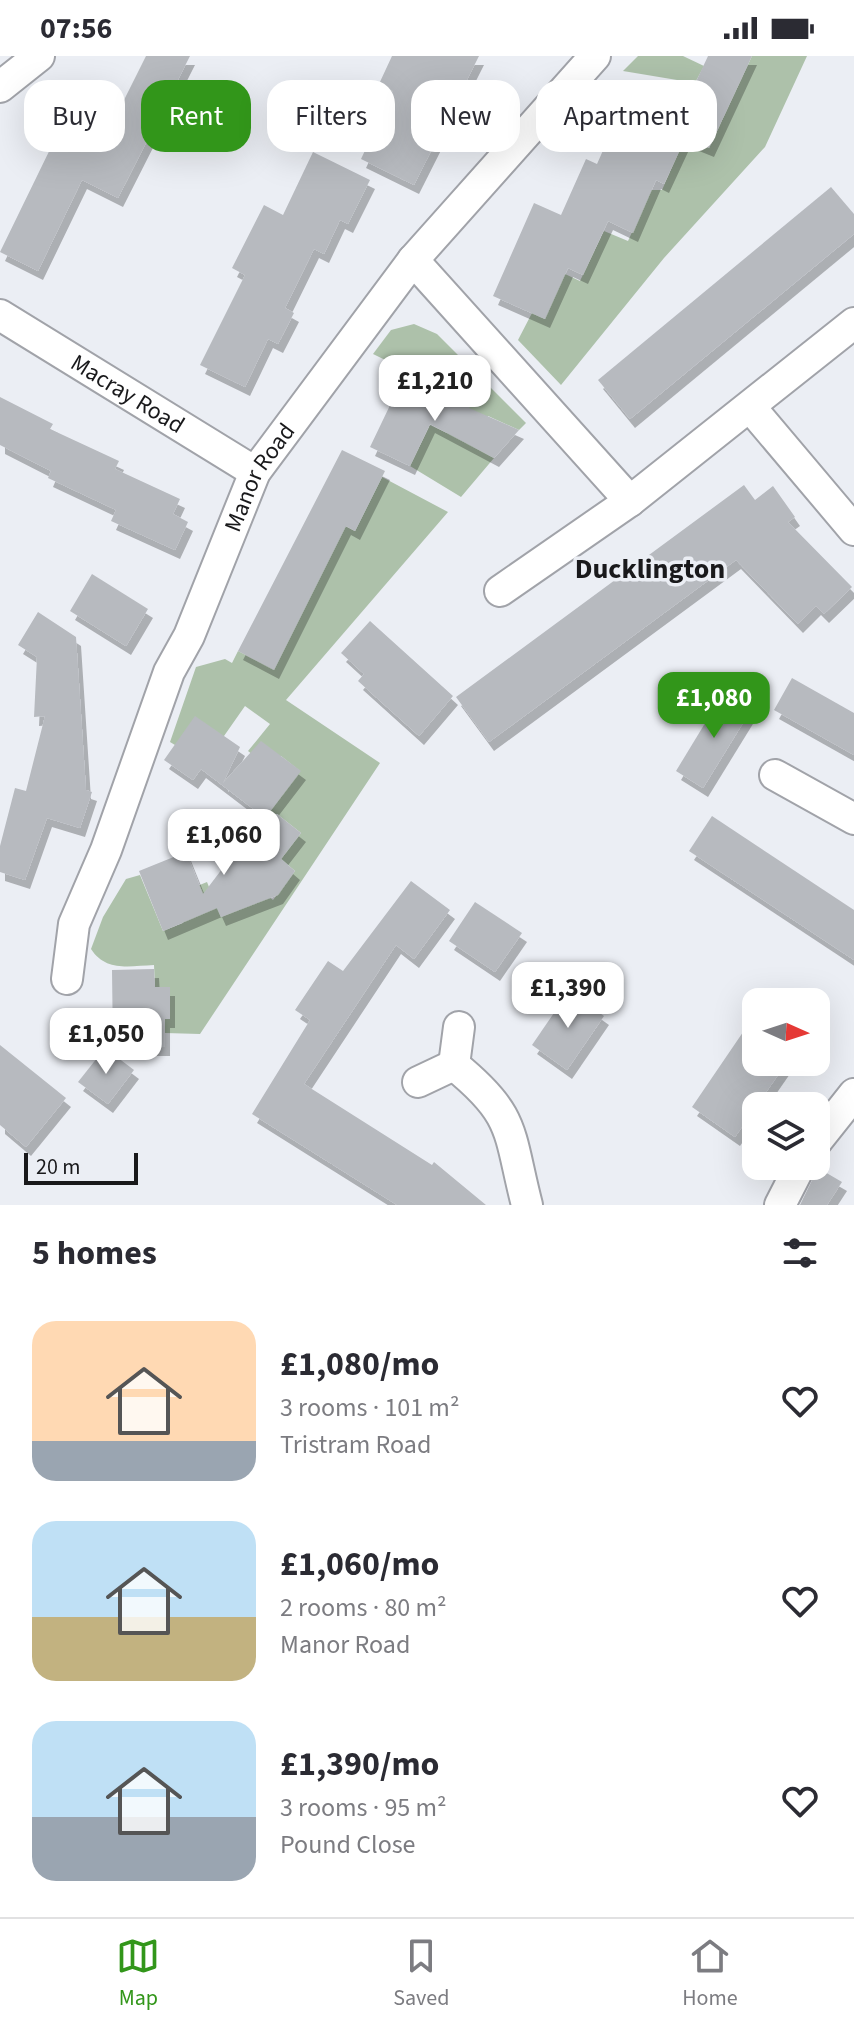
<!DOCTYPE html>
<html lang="en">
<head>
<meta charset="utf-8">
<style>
	:root { --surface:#fff; --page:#f2f2f3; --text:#2b2b33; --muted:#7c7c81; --line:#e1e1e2; --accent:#32961a }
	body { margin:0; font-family:"Source Sans 3",sans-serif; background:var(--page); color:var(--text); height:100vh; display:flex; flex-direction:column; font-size:30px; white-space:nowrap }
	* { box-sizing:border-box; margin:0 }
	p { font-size:26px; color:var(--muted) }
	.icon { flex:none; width:44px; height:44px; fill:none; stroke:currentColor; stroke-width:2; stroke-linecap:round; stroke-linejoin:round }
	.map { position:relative; height:1149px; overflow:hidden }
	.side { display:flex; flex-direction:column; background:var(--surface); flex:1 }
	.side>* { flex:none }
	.guide { position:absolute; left:24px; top:24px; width:806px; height:72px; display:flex; gap:16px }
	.needle { width:52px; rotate:93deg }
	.tools { position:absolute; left:742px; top:932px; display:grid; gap:16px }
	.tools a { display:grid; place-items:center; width:88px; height:88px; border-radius:16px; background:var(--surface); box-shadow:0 8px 32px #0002; font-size:40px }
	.scale { position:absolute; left:24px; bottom:20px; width:114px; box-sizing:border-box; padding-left:8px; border:4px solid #19191b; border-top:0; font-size:22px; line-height:28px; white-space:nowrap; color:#19191b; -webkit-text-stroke:6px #ebeef4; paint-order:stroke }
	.price { position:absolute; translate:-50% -68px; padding:0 18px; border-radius:16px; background:#fff; color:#222; font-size:26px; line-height:52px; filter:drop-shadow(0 2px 4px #0008) }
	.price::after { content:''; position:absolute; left:50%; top:48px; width:24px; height:18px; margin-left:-12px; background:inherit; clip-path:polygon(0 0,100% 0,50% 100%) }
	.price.current { background:var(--accent); color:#fff }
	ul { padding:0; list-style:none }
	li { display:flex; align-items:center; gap:24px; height:200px; padding:0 32px }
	li span { display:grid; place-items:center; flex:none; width:224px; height:160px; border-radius:24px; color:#555 }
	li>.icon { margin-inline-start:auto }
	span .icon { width:96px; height:96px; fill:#fffc; stroke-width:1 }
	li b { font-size:34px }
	h2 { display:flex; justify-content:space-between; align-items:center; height:96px; padding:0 32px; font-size:34px }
	.pill { padding:0 28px; border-radius:24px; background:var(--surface); box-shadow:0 8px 32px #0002; font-size:28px; line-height:72px }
	.pill.current { background:var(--accent); color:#fff }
	.status { display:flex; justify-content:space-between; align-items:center; height:56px; padding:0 40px; background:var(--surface); direction:ltr }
	.status svg { height:22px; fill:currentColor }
	.tab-bar { display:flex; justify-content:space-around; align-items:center; height:112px; border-top:2px solid var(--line); background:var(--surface); font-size:22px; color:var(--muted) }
	.tab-bar a { display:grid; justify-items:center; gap:4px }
	.tab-bar .current { color:var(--accent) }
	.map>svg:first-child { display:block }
	.green { fill:#adc1aa }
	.building { fill:#b7babf; filter:url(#shadow) }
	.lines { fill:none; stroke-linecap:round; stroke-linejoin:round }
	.street-casing { stroke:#a1a3a9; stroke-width:34 }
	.street { stroke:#fff; stroke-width:30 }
	.labels { text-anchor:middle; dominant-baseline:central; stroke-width:7; stroke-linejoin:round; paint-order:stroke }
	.street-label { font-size:24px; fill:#19191b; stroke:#ebeef4 }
	.quarter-label { font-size:28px; font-weight:bold; fill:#19191b; stroke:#ebeef4 }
</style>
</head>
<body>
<div class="status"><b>07:56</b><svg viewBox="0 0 49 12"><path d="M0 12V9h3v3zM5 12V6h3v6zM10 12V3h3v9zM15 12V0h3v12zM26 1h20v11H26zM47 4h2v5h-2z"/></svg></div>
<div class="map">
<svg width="854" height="1149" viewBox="0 0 854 1149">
	<defs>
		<filter id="shadow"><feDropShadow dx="5" dy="9" stdDeviation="0" flood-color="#0004"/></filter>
	</defs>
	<rect width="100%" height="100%" fill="#ebeef4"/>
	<!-- green -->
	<g class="green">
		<path d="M638,0H683L704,10L695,27L623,15Z"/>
		<path d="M752,0H807L765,91L664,202L561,329L518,284L532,257L545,263L550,211L580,225L604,175L628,185L651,134H662L685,82L711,88Z"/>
		<path d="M414,268L437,278L526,367L519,374L488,360L474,391L494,402L461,441L410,410L430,369L447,377L463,342L373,298L391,274Z"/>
		<path d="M382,421L448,456L286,644L380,707L200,978L165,977V963L170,962V931H155L154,909C129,910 106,916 91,893L103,861L126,823L140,819L163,875L183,867L173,840L207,826L221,861L252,848L241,820L273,844L295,815L281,803L301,777L277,758L265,762L300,715L281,700L270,712L248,695L270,668L245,650L224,680L175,689L170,686L196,611L225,603L232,607L238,595L274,613L345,470L355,475Z"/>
	</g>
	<!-- building -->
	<g class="building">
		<path d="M146,0H190L118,142L82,124L38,215L0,196L76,40L116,60Z"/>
		<path d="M392,0H479L414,129L361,103L393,35L379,28Z"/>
		<path d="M708,0H752L709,92L672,77Z"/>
		<path d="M620,56L684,85L664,128L656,124L633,177L608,165L583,219L568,212L545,263L493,240L534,147L561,159L586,103L597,108Z"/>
		<path d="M313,96L370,124L348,168L340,164L324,198L314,193L285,252L294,257L278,288L268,283L245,331L200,309L245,219L232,212L264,149L283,159Z"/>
		<path d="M831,131L854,158V178L630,363L598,324Z"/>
		<path d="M405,318L470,349L469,352L519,374L494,402L430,368L410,410L370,391Z"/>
		<path d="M0,341L53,368L50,373L119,405L115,413L180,443L173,458L188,466L175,494L111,465L116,454L48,422L51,415L0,389Z"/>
		<path d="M342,394L385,415L355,475L346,470L274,614L238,595Z"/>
		<path d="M744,429L755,444L773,430L795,461L788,466L852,531L824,558L816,550L798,568L736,504L489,686L456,641Z"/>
		<path d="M92,518L148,553L126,590L70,555Z"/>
		<path d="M38,556L76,581L86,734L92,736L80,772L47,762L25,824L0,816V790L15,732L26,735L45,660L34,661L37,601L18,589Z"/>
		<path d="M370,565L453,640L419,680L358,625L364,618L341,597Z"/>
		<path d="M792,622L854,657V699L774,654Z"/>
		<path d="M724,636L751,654L703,732L676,715Z"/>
		<path d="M195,660L240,691L223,727L261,685L301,715L265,762L201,713L193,724L164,704Z"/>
		<path d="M277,758L301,777L281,803L295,815L278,839L221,861L217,852L163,875L139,815L186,796L203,838L258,766Z"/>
		<path d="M712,760L854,854V904L689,795Z"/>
		<path d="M411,825L450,854L414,903L396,889L304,1028L432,1109L434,1106L486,1149H397L252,1058L310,964L295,954L328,905L343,915Z"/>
		<path d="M475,846L522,877L495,916L449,885Z"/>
		<path d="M154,913L155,931H170V963H165V991H113L112,914Z"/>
		<path d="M569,935L604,960L567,1014L532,989Z"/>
		<path d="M756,957V1006H787L735,1081L692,1051Z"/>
		<path d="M0,989L66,1042L26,1091L0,1069Z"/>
		<path d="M105,992L134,1014L108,1048L78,1026Z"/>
		<path d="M818,1112L842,1126L827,1149H800Z"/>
	</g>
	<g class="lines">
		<defs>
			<g id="street">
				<path d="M0,31L39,0"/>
				<path d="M413,204L630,445"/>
				<path id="s1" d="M0,259L255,416"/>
				<path d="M751,352L854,474"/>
				<path d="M500,535L630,445L854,267"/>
				<path d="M775,719L854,763"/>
				<path id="s2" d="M67,923L74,868L106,794L169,616L189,580L255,416L413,204L595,0"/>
				<path d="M459,971L454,1009C517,1060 508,1076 527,1149"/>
				<path d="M418,1026L454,1009"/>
				<path d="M816,1086L854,1038"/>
				<path d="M780,1149L800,1110"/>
			</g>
		</defs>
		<!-- street casing -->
		<use href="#street" class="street-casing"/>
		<!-- street -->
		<use href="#street" class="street"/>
	</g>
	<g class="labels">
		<!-- street labels -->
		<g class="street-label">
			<text stroke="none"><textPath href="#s1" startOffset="150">Macray Road</textPath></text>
			<text stroke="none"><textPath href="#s2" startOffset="540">Manor Road</textPath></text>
		</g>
		<!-- quarter labels -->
		<g class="quarter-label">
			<text x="650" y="513">Ducklington</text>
		</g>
	</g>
</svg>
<div class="tools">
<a><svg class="needle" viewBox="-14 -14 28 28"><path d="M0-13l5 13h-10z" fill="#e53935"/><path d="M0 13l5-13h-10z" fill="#7c7c81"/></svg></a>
<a><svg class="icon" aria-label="layers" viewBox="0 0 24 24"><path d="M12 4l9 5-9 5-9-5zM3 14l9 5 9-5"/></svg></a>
</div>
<div class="scale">20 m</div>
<b class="price" style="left:435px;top:367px">£1,210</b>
<b class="price current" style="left:714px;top:684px">£1,080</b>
<b class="price" style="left:224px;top:821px">£1,060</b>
<b class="price" style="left:568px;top:974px">£1,390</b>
<b class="price" style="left:106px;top:1020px">£1,050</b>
<div class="guide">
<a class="pill">Buy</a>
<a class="pill current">Rent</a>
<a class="pill">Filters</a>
<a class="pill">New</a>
<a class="pill">Apartment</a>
</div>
</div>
<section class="side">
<h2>5 homes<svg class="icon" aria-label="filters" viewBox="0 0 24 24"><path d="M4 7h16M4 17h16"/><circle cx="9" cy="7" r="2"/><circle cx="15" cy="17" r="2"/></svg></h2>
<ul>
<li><span style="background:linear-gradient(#ffd9b3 75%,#9aa5b1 0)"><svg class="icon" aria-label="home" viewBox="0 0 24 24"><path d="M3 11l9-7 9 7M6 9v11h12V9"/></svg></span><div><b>£1,080/mo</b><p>3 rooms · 101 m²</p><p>Tristram Road</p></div><svg class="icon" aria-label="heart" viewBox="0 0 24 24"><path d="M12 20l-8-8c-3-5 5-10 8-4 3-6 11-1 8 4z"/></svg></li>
<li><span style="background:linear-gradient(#bfe0f5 60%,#c2b280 0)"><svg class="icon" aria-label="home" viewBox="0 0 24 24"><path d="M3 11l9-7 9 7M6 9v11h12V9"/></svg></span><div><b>£1,060/mo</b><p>2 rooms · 80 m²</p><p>Manor Road</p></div><svg class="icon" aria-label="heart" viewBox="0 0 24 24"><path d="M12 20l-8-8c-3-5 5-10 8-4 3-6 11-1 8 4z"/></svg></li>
<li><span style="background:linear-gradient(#bfe0f5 60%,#9aa5b1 0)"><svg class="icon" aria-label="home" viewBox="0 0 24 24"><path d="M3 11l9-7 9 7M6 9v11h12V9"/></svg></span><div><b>£1,390/mo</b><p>3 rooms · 95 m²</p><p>Pound Close</p></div><svg class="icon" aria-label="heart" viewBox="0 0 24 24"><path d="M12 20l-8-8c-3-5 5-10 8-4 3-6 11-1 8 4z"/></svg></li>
</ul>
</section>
<nav class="tab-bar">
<a class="current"><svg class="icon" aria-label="map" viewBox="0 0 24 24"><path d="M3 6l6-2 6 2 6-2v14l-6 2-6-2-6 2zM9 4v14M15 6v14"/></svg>Map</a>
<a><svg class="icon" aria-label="saved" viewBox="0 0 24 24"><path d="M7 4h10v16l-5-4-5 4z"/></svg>Saved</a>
<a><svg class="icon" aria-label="home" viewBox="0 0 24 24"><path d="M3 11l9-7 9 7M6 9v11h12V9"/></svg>Home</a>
</nav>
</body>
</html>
